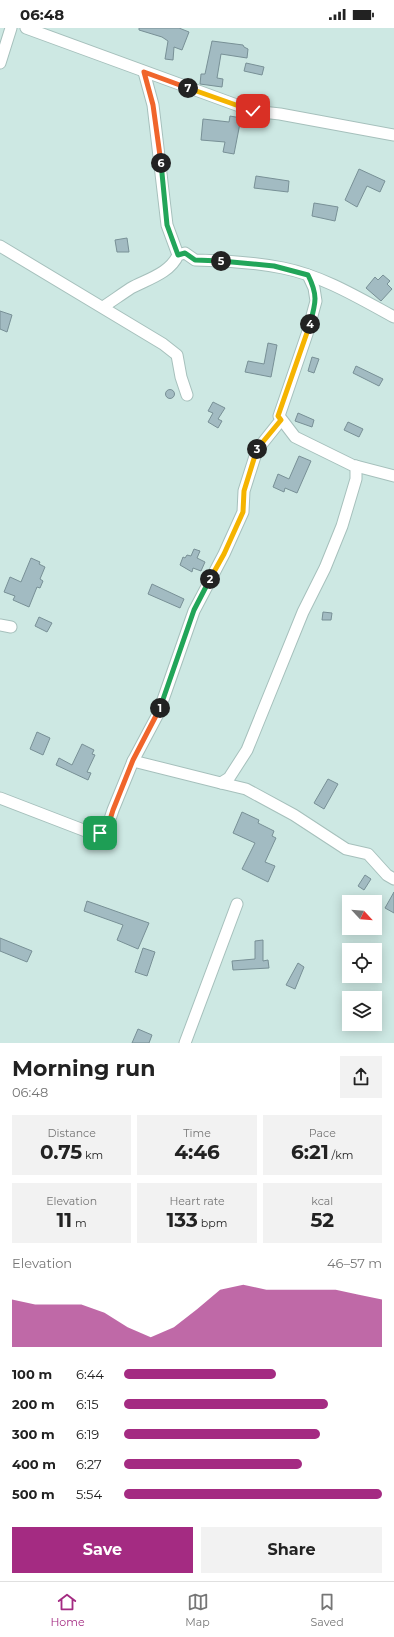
<!DOCTYPE html>
<meta charset="utf-8">
<style>
body{margin:0;font-family:Montserrat,sans-serif;background:#f2f2f2;color:#222;height:100vh;display:flex;flex-direction:column;font-size:15px;white-space:nowrap}
*{box-sizing:border-box;margin:0}
p{font-size:13px;color:#767676}
.icon{flex:none;width:22px;height:22px;fill:none;stroke:currentColor;stroke-width:2;stroke-linecap:round;stroke-linejoin:round}
.map{position:relative;height:1015px;overflow:hidden}
.details{display:flex;flex-direction:column;background:#fff;flex:1}
.details>*{flex:none}
.needle{width:26px;rotate:116deg}
.buttons{position:absolute;left:342px;top:867px;display:grid;gap:8px}
.buttons a{display:grid;place-items:center;width:40px;height:40px;border-radius:0px;background:#fff;box-shadow:0 2px 10px #0003;font-size:20px}
.pin{position:absolute;display:grid;place-items:center;width:34px;height:34px;color:#fff;margin:-17px;border-radius:8px;box-shadow:0 2px 6px #0006}
.km{position:absolute;width:20px;height:20px;margin:-10px;border-radius:50%;background:#222;color:#fff;font-size:11px;line-height:20px;text-align:center}
.round{display:grid;place-items:center;flex:none;width:42px;height:42px;border-radius:0px;background:#f2f2f2}
.head{display:flex;align-items:center;justify-content:space-between;height:68px;padding:0 12px}
h1{font-size:22px;font-weight:700;line-height:30px}
.figures{display:grid;grid-template-columns:repeat(3,1fr);gap:6px;height:68px;padding:4px 12px}
.figures div{display:grid;align-content:center;border-radius:0px;background:#f2f2f2;text-align:center}
.figures b{font-size:20px;font-weight:700}
.figures small{font-size:11px;font-weight:400}
.figures p{font-size:11px}
.chart{height:112px;padding:8px 12px}
.chart p{display:flex;justify-content:space-between}
.chart svg{width:100%;height:72px;margin-top:4px;fill:#a42b82;opacity:.7}
.action{display:flex;gap:8px;margin-top:auto;padding:8px 12px}
.action a{flex:1;height:46px;border-radius:0px;background:#a42b82;color:#fff;font-size:16px;font-weight:700;line-height:46px;text-align:center}
.action a+a{background:#f2f2f2;color:#222}
ul{padding:0 12px;list-style:none;font-size:13px}
li{display:grid;grid-template-columns:64px 48px 1fr;align-items:center;height:30px}
li i{height:10px;border-radius:5px;background:#a42b82}
.status{display:flex;justify-content:space-between;align-items:center;height:28px;padding:0 20px;background:#fff;direction:ltr}
.status svg{height:11px;fill:currentColor}
.dock{display:flex;justify-content:space-around;align-items:center;height:56px;border-top:1px solid #e0e0e0;background:#fff;font-size:11px;color:#767676}
.dock a{display:grid;justify-items:center;gap:2px}
.dock .selected{color:#a42b82}
.map>svg:first-child{display:block}
.building{fill:#a2bbc2;stroke:#789096}
.lines{fill:none;stroke-linecap:round;stroke-linejoin:round}
.minor-casing{stroke:#a6c0bc;stroke-width:13}
.minor{stroke:#fff;stroke-width:11}
.split-1-casing{stroke:#fff;stroke-width:8}
.split-2-casing{stroke:#fff;stroke-width:8}
.split-3-casing{stroke:#fff;stroke-width:8}
.split-4-casing{stroke:#fff;stroke-width:8}
.split-5-casing{stroke:#fff;stroke-width:8}
.split-6-casing{stroke:#fff;stroke-width:8}
.split-7-casing{stroke:#fff;stroke-width:8}
.split-8-casing{stroke:#fff;stroke-width:8}
.split-1{stroke:#f0652b;stroke-width:5}
.split-2{stroke:#22a559;stroke-width:5}
.split-3{stroke:#f5b400;stroke-width:5}
.split-4{stroke:#f5b400;stroke-width:5}
.split-5{stroke:#22a559;stroke-width:5}
.split-6{stroke:#22a559;stroke-width:5}
.split-7{stroke:#f0652b;stroke-width:5}
.split-8{stroke:#f5b400;stroke-width:5}
</style>
<div class="status"><b>06:48</b><svg viewBox="0 0 49 12"><path d="M0 12V9h3v3zM5 12V6h3v6zM10 12V3h3v9zM15 12V0h3v12zM26 1h20v11H26zM47 4h2v5h-2z"/></svg></div>
<div class="map">
<svg width="394" height="1015" viewBox="0 0 394 1015">
<rect width="100%" height="100%" fill="#cde8e3"/>
<g class="building">
<polygon points="139,0 179,0 189,4 182,22 174,19 173,32 165,31 168,13 162,9 139,2"/>
<polygon points="212,13 243,17 244,19 248,21 247,30 221,26 217,50 223,51 222,59 200,56 201,46 205,46"/>
<polygon points="246,35 264,39 262,47 244,43"/>
<polygon points="230,88 241,90 234,126 223,124 225,114 201,112 203,91 229,94"/>
<polygon points="359,141 385,153 380,164 367,158 357,179 345,172"/>
<polygon points="256,148 289,153 288,164 254,160"/>
<polygon points="314,175 338,179 335,193 312,188"/>
<polygon points="127,210 129,224 117,224 115,212"/>
<polygon points="383,247 390,253 387,256 392,261 381,273 366,260 375,249 378,252"/>
<polygon points="0,283 12,287 7,304 0,301"/>
<polygon points="268,315 277,317 271,349 245,344 248,333 264,336"/>
<polygon points="312,329 319,331 314,345 308,343"/>
<polygon points="356,338 383,351 379,358 353,345"/>
<circle cx="170" cy="366" r="4.5"/>
<polygon points="213,374 225,380 218,391 222,393 218,400 208,394 213,385 208,383"/>
<polygon points="298,385 314,392 312,399 295,393"/>
<polygon points="348,394 363,401 359,409 344,402"/>
<polygon points="299,428 311,433 297,465 285,460 284,464 273,459 278,446 289,451"/>
<polygon points="194,521 200,523 197,530 205,534 201,543 193,540 192,544 180,537 183,529 185,530 187,527 191,528"/>
<polygon points="31,530 40,534 39,536 45,539 40,551 43,553 40,560 37,559 29,579 13,572 15,568 4,564 10,549 21,554"/>
<polygon points="152,556 184,571 180,580 148,566"/>
<polygon points="323,584 332,585 331,592 322,592"/>
<polygon points="39,589 52,595 47,604 35,598"/>
<polygon points="37,704 50,710 43,727 30,721"/>
<polygon points="82,716 94,722 92,726 95,727 87,744 91,745 88,752 56,737 59,730 72,737"/>
<polygon points="328,751 338,756 324,781 314,775"/>
<polygon points="242,784 259,792 258,795 274,803 272,808 276,810 265,834 275,838 268,854 242,841 255,815 233,805"/>
<polygon points="365,847 371,851 364,862 358,858"/>
<polygon points="394,864 394,885 385,880"/>
<polygon points="87,873 149,895 138,921 117,912 123,897 84,883"/>
<polygon points="0,910 32,923 27,934 0,923"/>
<polygon points="263,912 263,933 268,932 269,940 233,942 232,933 255,931 255,913"/>
<polygon points="143,920 155,924 147,948 135,944"/>
<polygon points="298,935 304,939 295,961 286,957"/>
<polygon points="138,1001 152,1007 149,1015 132,1015"/>
</g>
<g class="lines">
<g class="minor-casing">
<g id="minor">
<polyline points="26,0 253,83 280,86 394,107"/>
<polyline points="0,35 11,0"/>
<polyline points="144,44 153,77 167,197 178,227"/>
<polyline points="0,218 163,316 177,327 181,349 187,367"/>
<polyline points="308,247 314,260 316,273 307,306 279,388 295,409 352,437 394,448"/>
<path d="M103 279C112 273 122 266 131 260 148 251 170 245 178 227L185 225 195 232C224 233 254 234 283 240 323 248 359 270 394 289"/>
<polyline points="0,597 11,599"/>
<polyline points="133,733 221,755 229,750 247,722 303,584 325,540 342,498 356,451 356,438"/>
<polyline points="221,755 246,761 294,787 346,821 368,826 387,847 394,851"/>
<polyline points="0,770 91,805 99,805 108,797 113,782 133,733 158,686 194,583 224,526 243,484 244,463 257,422 281,392"/>
<polyline points="185,1015 237,876"/>
</g>
</g>
<use href="#minor" class="minor"/>
</g>
<g class="lines">
<g class="split-1-casing">
<polyline id="split-1" points="100,805 108,798 113,782 133,732 160,680"/>
</g>
<g class="split-2-casing">
<polyline id="split-2" points="160,680 194,582 210,551"/>
</g>
<g class="split-3-casing">
<polyline id="split-3" points="210,551 224,526 243,484 244,463 257,421"/>
</g>
<g class="split-4-casing">
<polyline id="split-4" points="257,421 281,392 278,388 310,296"/>
</g>
<g class="split-5-casing">
<path id="split-5" d="M221 233 274 238 308 247C318 267 316 274 310 296"/>
</g>
<g class="split-6-casing">
<polyline id="split-6" points="161,135 167,197 178,227 185,225 195,232 221,233"/>
</g>
<g class="split-7-casing">
<polyline id="split-7" points="161,135 153,77 144,44 188,60"/>
</g>
<g class="split-8-casing">
<polyline id="split-8" points="188,60 253,83"/>
</g>
<use href="#split-1" class="split-1"/>
<use href="#split-2" class="split-2"/>
<use href="#split-3" class="split-3"/>
<use href="#split-4" class="split-4"/>
<use href="#split-5" class="split-5"/>
<use href="#split-6" class="split-6"/>
<use href="#split-7" class="split-7"/>
<use href="#split-8" class="split-8"/>
</g>
</svg>
<div class="buttons">
<a><svg class="needle" viewBox="-14 -14 28 28"><path d="M0-13l5 13h-10z" fill="#e53935"/><path d="M0 13l5-13h-10z" fill="#767676"/></svg></a>
<a><svg class="icon" aria-label="locate" viewBox="0 0 24 24"><circle cx="12" cy="12" r="6"/><path d="M12 2v4M12 18v4M2 12h4M18 12h4"/></svg></a>
<a><svg class="icon" aria-label="layers" viewBox="0 0 24 24"><path d="M12 4l9 5-9 5-9-5zM3 14l9 5 9-5"/></svg></a>
</div>
<div class="pin" style="left:100px;top:805px;background:#1e9e55"><svg class="icon" aria-label="arrive" viewBox="0 0 24 24"><path d="M6 21V4h12l-3 4 3 4H6"/></svg></div>
<div class="pin" style="left:253px;top:83px;background:#d93025"><svg class="icon" aria-label="check" viewBox="0 0 24 24"><path d="M5 12l5 5 9-10"/></svg></div>
<b class="km" style="left:160px;top:680px">1</b>
<b class="km" style="left:210px;top:551px">2</b>
<b class="km" style="left:257px;top:421px">3</b>
<b class="km" style="left:310px;top:296px">4</b>
<b class="km" style="left:221px;top:233px">5</b>
<b class="km" style="left:161px;top:135px">6</b>
<b class="km" style="left:188px;top:60px">7</b>
</div>
<section class="details">
<div class="head"><div><h1>Morning run</h1><p>06:48</p></div><a class="round"><svg class="icon" aria-label="share" viewBox="0 0 24 24"><path d="M12 15V3M7 8l5-5 5 5M5 13v7h14v-7"/></svg></a></div>
<div class="figures">
<div><p>Distance</p><b>0.75<small> km</small></b></div>
<div><p>Time</p><b>4:46</b></div>
<div><p>Pace</p><b>6:21<small> /km</small></b></div>
</div>
<div class="figures">
<div><p>Elevation</p><b>11<small> m</small></b></div>
<div><p>Heart rate</p><b>133<small> bpm</small></b></div>
<div><p>kcal</p><b>52</b></div>
</div>
<div class="chart"><p><span>Elevation</span>46–57 m</p>
<svg viewBox="0 0 160 44" preserveAspectRatio="none"><path d="M0 44V15L10 18L20 18L30 18L40 23L50 32L60 38L70 32L80 21L90 9L100 6L110 9L120 9L130 9L140 9L150 12L160 15V44z"/></svg>
</div>
<ul>
<li><b>100 m</b>6:44<i style="width:59%"></i></li>
<li><b>200 m</b>6:15<i style="width:79%"></i></li>
<li><b>300 m</b>6:19<i style="width:76%"></i></li>
<li><b>400 m</b>6:27<i style="width:69%"></i></li>
<li><b>500 m</b>5:54<i style="width:100%"></i></li>
</ul>
<div class="action"><a>Save</a><a>Share</a></div>
</section>
<nav class="dock">
<a class="selected"><svg class="icon" aria-label="home" viewBox="0 0 24 24"><path d="M3 11l9-7 9 7M6 9v11h12V9"/></svg>Home</a>
<a><svg class="icon" aria-label="map" viewBox="0 0 24 24"><path d="M3 6l6-2 6 2 6-2v14l-6 2-6-2-6 2zM9 4v14M15 6v14"/></svg>Map</a>
<a><svg class="icon" aria-label="saved" viewBox="0 0 24 24"><path d="M7 4h10v16l-5-4-5 4z"/></svg>Saved</a>
</nav>
